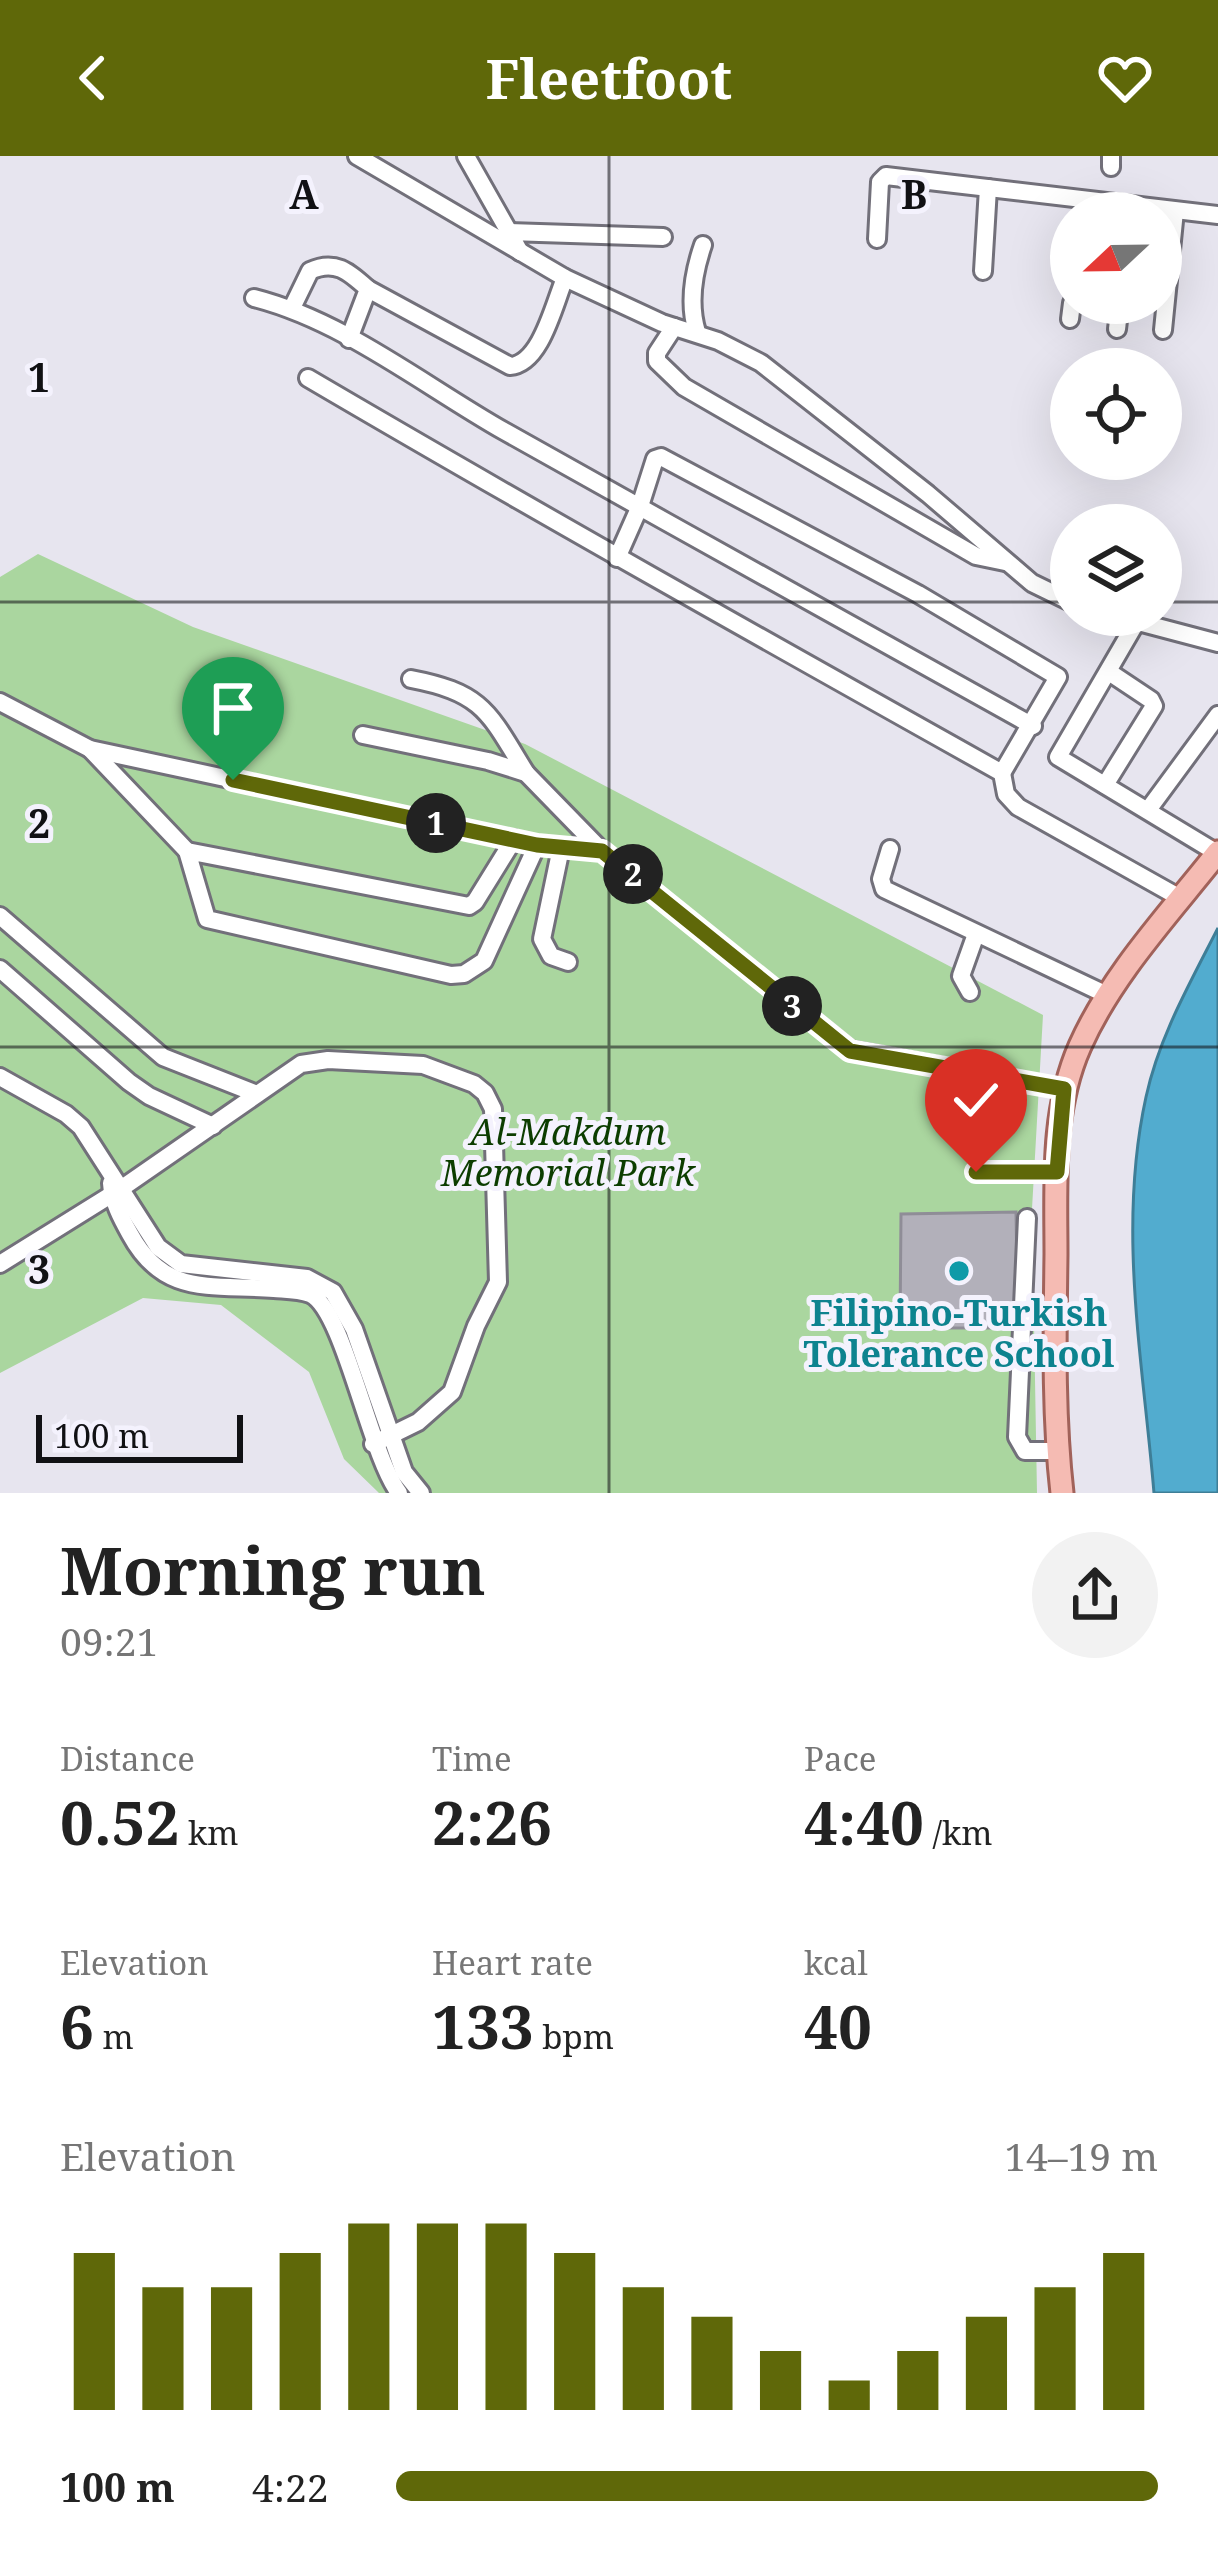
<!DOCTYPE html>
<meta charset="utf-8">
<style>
body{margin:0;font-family:"Noto Serif",serif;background:#f2f2f2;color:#222;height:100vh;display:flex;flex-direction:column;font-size:45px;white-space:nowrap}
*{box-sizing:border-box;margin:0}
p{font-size:39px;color:#767676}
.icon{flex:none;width:66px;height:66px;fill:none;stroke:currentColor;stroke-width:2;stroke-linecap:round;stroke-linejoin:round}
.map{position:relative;height:1337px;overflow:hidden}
.drawer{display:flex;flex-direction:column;background:#fff;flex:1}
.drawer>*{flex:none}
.needle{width:78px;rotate:248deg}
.buttons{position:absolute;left:1050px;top:36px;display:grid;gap:24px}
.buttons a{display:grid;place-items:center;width:132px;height:132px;border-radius:50%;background:#fff;box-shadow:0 12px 48px #0002;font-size:60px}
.scale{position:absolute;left:36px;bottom:30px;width:207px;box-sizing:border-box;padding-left:12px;border:6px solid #111114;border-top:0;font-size:33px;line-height:42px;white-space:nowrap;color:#111114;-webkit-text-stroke:9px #f4f2fd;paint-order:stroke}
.pin{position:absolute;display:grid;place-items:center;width:102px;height:102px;color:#fff;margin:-123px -51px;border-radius:50% 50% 50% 0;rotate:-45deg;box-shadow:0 0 12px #0007}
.pin .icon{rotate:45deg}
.km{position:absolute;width:60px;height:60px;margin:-30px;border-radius:50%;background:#222;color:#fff;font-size:33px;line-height:60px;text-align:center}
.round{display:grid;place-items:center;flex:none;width:126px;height:126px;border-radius:63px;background:#f2f2f2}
.headline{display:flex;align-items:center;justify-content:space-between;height:204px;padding:0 60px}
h1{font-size:66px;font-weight:700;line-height:90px}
.figures{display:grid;grid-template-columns:repeat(3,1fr);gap:18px;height:204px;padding:12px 60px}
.figures div{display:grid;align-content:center}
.figures b{font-size:60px;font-weight:700}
.figures small{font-size:33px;font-weight:400}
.figures p{font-size:33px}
.chart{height:336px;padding:24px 60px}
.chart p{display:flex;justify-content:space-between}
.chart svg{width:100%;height:216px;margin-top:12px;stroke:#5f6809;stroke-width:6}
ul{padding:0 60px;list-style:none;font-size:39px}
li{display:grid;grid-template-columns:192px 144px 1fr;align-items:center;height:90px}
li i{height:30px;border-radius:15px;background:#5f6809}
header{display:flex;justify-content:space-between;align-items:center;height:156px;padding:0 60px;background:#5f6809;color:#fff;font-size:54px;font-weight:700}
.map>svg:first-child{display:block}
.green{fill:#aad69f}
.water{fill:#52accf;stroke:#3e7e97;stroke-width:3}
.building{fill:#b2b0ba;stroke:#8f8d97;stroke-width:3}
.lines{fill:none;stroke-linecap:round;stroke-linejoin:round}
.minor-casing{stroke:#72707a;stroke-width:22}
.major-casing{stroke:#a1625a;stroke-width:27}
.minor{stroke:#fff;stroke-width:16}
.major{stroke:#f5bbb3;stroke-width:21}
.route-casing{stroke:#fff;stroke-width:24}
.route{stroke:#5f6809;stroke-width:15}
.grid{fill:none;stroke:#111114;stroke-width:3;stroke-opacity:0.55}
.culture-dot{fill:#0f9aa8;stroke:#f4f2fd;stroke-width:4.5}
.labels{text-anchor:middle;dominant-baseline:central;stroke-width:10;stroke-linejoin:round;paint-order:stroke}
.park-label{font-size:36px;font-style:italic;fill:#0c3d00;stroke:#f4f2fd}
.culture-label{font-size:36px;font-weight:bold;fill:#0d838f;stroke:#f4f2fd}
.grid-label{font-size:39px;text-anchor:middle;font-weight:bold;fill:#111114;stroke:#f4f2fd;stroke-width:10;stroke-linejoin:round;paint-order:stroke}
</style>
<header><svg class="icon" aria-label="back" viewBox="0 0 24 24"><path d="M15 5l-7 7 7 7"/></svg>Fleetfoot<svg class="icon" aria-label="heart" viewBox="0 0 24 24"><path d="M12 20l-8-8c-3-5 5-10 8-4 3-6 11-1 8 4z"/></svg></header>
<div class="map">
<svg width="1218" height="1337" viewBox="0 0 1218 1337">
<rect width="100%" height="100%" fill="#e7e5ef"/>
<polygon class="green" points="38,398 193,471 525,588 1043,859 1032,1053 1037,1337 379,1337 344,1303 309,1216 221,1149 143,1142 0,1217 0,421"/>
<path class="water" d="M1218 772V1337H1154C1143 1205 1117 1073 1146 941 1159 881 1190 827 1218 772Z"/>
<polygon class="building" points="1016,1056 1018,1172 900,1172 901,1058"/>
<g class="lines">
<g class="minor-casing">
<g id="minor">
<polyline points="357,0 565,122 662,167 718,185 761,207 928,338 1032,427 1071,446"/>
<polyline points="466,0 509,76"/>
<polyline points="1111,11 1111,0"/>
<polyline points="877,83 880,26 886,20 1218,59"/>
<polyline points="520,96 509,76 663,81"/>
<polyline points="983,115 988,32"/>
<path d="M368 133 510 210C541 208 554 148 565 122"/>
<path d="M254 142C344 165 423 229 504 275 680 374 857 472 1033 570"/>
<path d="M292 152 310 115C335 103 349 116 368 133L349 183"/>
<polyline points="1070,163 1072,147"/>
<polyline points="674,171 657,197 657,205 684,231 976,400 1005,406"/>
<polyline points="1117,173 1120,147"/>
<polyline points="1163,174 1175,55"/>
<path d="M697 176C688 147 693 118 703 89"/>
<path d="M308 222C538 357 770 487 1002 617L1006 638 1018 651 1182 743"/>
<polyline points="617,402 640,350 655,303 661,301 918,438 1058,521 1002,617"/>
<polyline points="1112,459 1218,487"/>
<polyline points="1137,465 1058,601 1217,697"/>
<path d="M411 523C484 537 489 557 526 617"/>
<polyline points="0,546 90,593 537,689 602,695 850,894 1064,933"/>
<polyline points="363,579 488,605 526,617 602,695"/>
<polyline points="90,593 187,695"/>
<polyline points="1105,629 1154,550 1151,544 1109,516"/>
<polyline points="1148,654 1218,559"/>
<polyline points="514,683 475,746 469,750 187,695 207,763 451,819 464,818 484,805 537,689"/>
<polyline points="561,692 542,783 551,800 568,806"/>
<polyline points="890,693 881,723 884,733 1107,839"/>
<polyline points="0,760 163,901 257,938"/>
<polyline points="0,813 129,926 149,940 213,970"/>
<polyline points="970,836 961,820 976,778"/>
<polyline points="0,921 66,958 81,971 158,1091 181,1108 307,1122 333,1136 354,1173 404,1316 421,1337"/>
<polyline points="976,1016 1057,1016"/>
<path d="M111 1027C112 1045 121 1062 130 1078 164 1141 210 1128 274 1133 285 1134 299 1134 310 1138 344 1153 369 1297 399 1337"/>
<polyline points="1027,1062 1017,1281 1025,1295 1058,1295"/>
<polyline points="0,1108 122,1032 301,908 328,904 423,909 474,928 485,937 493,953 498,1126 476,1170 452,1236 418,1266 373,1288"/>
</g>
</g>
<g class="major-casing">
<path id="major" d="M1062 1337C1053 1258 1055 1177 1056 1098 1056 1028 1051 955 1080 890 1112 818 1170 757 1218 696"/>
</g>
<use href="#minor" class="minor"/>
<use href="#major" class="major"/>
</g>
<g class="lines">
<g class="route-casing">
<polyline id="route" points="233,624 537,689 602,695 850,895 1064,933 1057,1016 976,1016"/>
</g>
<use href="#route" class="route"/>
</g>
<path class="grid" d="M609 0V1337M0 446H1071M1161 446H1218M0 891H1218"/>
<circle class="culture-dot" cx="959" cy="1115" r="12"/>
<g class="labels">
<g class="park-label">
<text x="568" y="975">Al-Makdum<tspan x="568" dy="41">Memorial Park</tspan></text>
</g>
<g class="culture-label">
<text x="959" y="1156">Filipino-Turkish<tspan x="959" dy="41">Tolerance School</tspan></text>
</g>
</g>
<g class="grid-label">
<text x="304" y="53">A</text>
<text x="914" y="53">B</text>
<text x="39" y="236">1</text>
<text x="39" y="682">2</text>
<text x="39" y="1128">3</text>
</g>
</svg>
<div class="buttons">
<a><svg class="needle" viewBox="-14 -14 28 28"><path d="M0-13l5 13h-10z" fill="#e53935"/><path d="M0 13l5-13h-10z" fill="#767676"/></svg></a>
<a><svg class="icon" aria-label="locate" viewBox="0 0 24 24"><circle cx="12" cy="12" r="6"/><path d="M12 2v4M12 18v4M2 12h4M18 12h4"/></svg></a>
<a><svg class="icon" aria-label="layers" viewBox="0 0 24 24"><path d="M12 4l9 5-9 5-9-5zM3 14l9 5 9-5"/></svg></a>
</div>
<div class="scale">100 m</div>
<div class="pin" style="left:233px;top:624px;background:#1e9e55"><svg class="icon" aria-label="arrive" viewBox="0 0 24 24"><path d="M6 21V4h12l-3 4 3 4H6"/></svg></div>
<div class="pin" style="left:976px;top:1016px;background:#d93025"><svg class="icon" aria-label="check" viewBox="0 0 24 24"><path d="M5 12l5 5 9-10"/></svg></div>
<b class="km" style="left:436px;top:667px">1</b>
<b class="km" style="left:633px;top:718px">2</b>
<b class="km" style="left:792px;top:850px">3</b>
</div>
<section class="drawer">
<div class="headline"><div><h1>Morning run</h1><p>09:21</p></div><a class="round"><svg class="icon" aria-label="share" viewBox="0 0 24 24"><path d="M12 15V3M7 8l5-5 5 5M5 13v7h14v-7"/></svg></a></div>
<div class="figures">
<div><p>Distance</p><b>0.52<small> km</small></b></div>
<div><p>Time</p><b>2:26</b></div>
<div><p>Pace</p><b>4:40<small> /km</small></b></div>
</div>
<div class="figures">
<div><p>Elevation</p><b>6<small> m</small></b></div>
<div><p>Heart rate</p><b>133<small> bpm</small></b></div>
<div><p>kcal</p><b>40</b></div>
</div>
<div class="chart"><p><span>Elevation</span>14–19 m</p>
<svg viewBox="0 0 160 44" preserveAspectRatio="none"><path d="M5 44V12M15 44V19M25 44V19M35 44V12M45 44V6M55 44V6M65 44V6M75 44V12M85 44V19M95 44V25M105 44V32M115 44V38M125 44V32M135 44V25M145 44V19M155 44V12"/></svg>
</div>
<ul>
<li><b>100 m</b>4:22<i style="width:100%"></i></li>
</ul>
</section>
